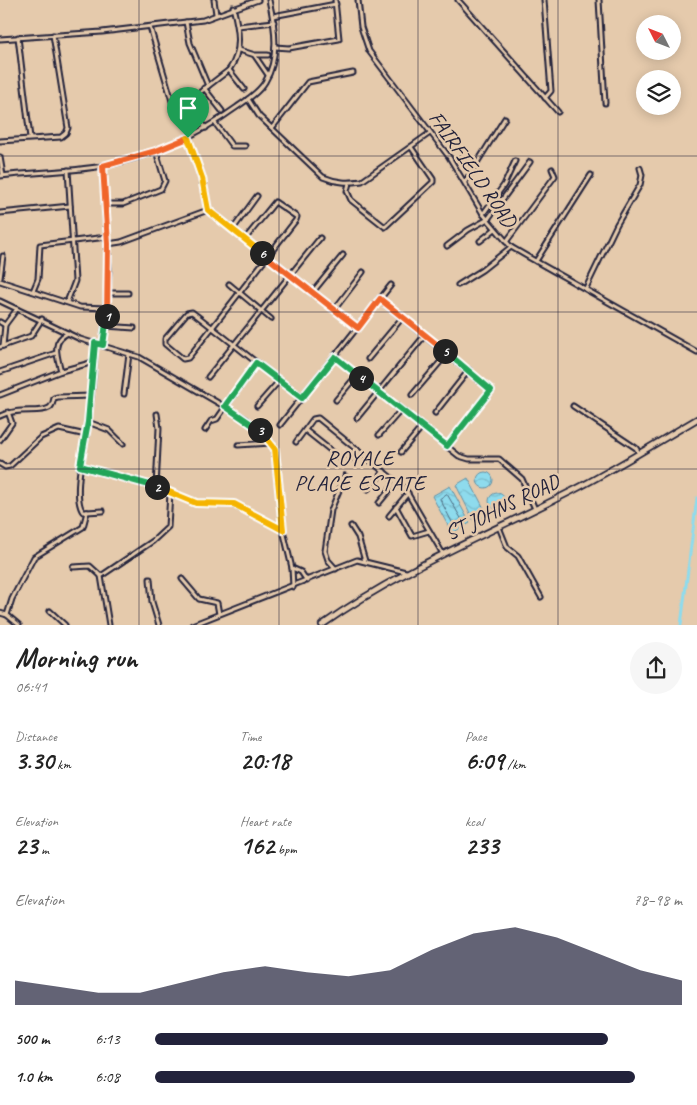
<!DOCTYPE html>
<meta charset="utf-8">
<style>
body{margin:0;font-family:Caveat,sans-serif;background:#f6f6f6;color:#222;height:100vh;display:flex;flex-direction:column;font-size:19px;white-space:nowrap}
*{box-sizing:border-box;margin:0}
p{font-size:16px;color:#767676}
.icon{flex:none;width:28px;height:28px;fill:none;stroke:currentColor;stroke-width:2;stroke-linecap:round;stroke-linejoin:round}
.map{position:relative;height:625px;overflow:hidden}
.sheet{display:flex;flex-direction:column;background:#fff;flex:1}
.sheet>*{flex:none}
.needle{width:32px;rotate:312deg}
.buttons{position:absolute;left:636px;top:15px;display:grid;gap:10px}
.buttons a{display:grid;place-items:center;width:45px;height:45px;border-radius:50%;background:#fff;box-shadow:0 2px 12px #0003;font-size:25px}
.pin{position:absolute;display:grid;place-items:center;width:42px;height:42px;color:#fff;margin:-51px -21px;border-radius:50% 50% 50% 0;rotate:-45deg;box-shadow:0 0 5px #0007}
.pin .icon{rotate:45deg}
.km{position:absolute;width:25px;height:25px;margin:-12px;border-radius:50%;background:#222;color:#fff;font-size:14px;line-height:25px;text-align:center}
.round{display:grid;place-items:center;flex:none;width:52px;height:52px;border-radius:26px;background:#f6f6f6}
.head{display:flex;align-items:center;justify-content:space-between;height:85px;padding:0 15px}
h1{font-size:28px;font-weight:700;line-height:38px}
.metrics{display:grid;grid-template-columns:repeat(3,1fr);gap:8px;height:85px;padding:5px 15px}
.metrics div{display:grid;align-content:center}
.metrics b{font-size:25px;font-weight:700}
.metrics small{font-size:14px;font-weight:400}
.metrics p{font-size:14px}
.chart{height:140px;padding:10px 15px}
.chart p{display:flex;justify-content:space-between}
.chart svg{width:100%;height:90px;margin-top:5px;fill:#22223b;opacity:.7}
ul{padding:0 15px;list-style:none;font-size:16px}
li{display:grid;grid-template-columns:80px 60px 1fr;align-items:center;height:38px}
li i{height:12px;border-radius:6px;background:#22223b}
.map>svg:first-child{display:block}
.water{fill:url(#water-waves);stroke:#6391a6}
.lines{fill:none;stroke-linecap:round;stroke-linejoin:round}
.shore{stroke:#4d6c82;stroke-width:1}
.canal{stroke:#8edbed;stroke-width:3}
.street-casing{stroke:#22223b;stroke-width:7}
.secondary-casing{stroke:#22223b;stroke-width:8}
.street{stroke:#e5caac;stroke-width:3}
.secondary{stroke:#e5caac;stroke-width:4.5}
.split-1-casing{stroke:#fff;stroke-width:10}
.split-2-casing{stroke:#fff;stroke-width:10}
.split-3-casing{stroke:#fff;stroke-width:10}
.split-4-casing{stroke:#fff;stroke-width:10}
.split-5-casing{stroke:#fff;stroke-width:10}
.split-6-casing{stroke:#fff;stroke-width:10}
.split-7-casing{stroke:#fff;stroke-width:10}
.split-1{stroke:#f0652b;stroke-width:6}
.split-2{stroke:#22a559;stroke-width:6}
.split-3{stroke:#f5b400;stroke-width:6}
.split-4{stroke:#22a559;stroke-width:6}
.split-5{stroke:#22a559;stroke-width:6}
.split-6{stroke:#f0652b;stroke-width:6}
.split-7{stroke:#f5b400;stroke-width:6}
.grid{fill:none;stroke:#22223b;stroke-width:1;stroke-opacity:0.55}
.labels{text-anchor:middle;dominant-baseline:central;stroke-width:5;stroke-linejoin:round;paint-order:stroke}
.street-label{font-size:21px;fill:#22223b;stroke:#e5caac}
.neighbourhood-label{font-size:22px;letter-spacing:1px;fill:#22223b;stroke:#e5caac}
</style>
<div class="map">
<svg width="697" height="625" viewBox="0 0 697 625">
<defs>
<pattern id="water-waves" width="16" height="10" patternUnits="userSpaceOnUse" patternTransform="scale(1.25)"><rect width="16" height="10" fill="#8edbed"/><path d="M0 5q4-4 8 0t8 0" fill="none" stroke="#7abccc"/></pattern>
</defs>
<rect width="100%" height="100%" fill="#e5caac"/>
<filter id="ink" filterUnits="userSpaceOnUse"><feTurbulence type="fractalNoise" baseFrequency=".02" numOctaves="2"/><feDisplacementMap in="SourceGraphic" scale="10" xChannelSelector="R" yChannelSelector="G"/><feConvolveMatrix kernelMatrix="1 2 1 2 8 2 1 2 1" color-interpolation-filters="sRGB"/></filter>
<g filter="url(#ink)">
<g class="water">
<circle cx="485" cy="480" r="8"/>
<polygon points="468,478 488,516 475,523 456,485"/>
<polygon points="450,486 470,523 452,533 432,496"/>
<circle cx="497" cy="501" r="8"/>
</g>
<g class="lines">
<polygon class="shore" points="447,494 462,520 456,525 453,524 440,499"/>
<polyline class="canal" points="681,625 697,498"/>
<g class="street-casing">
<g id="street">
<polyline points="214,0 216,14"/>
<polyline points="358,0 361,27 369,51 449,157 483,214 511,247 530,258 697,352"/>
<polyline points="458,0 558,112"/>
<polyline points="544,0 551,91 545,98"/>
<polyline points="599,0 605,103"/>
<polyline points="273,16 336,4"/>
<polyline points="186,22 190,43 208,86"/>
<polyline points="238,26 274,22"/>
<polyline points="150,27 172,101 177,104 186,103"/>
<polyline points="18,37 30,138"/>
<polyline points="0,39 102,32 203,20 258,0"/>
<polyline points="275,47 289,48 339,39 335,0"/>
<polyline points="239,50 255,55 268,55"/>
<polyline points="255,56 268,75"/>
<polyline points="229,70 244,89"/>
<polyline points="204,88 222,111"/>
<path d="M248 99 259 116 323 177C337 183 348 183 362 181L430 133"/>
<path d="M186 103 229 70C243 50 239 30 233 7"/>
<polyline points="186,103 206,128"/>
<polyline points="215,123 232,146 245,146"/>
<polyline points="272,128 308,82 353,73"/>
<polyline points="188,138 202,178 208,210"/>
<polyline points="0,141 61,137 66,133 68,128 53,35"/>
<polyline points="0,157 3,175"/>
<polyline points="103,166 109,270 103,345"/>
<path d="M0 176C34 172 69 172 102 166 152 157 197 136 237 107 247 100 259 92 265 82 280 58 275 26 269 0"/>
<polyline points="465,182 505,118"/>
<polyline points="349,183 347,191 351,200 385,227 433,182 433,179 411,147"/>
<polyline points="105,204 123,204 161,189 165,181 156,151"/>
<polyline points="208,210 358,328"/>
<polyline points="0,213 70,206"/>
<polyline points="483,214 504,185 515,161"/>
<polyline points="233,229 257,196"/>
<path d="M245 239 275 202 297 217 296 220C260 266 225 312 188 358L183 359 165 344V339L187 313 192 312C229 340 265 370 302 398"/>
<polyline points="480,241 495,229"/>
<polyline points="506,242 555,176 552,169"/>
<polyline points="108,244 121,242 208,210"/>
<polyline points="447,246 468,230 488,219 530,162"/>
<polyline points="536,261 591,175"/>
<polyline points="0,278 3,256"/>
<polyline points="0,281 80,307 107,308"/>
<polyline points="229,284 271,319"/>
<polyline points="458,285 482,270 511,247"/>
<polyline points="586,288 617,224 640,185 642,175 640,168"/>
<polyline points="33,291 38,279 40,245 107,237"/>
<polyline points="109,293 128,293"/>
<polyline points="312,293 343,255"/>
<polyline points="379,299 491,390 447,446"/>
<polyline points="0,301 80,339 139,357 246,419 263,433 275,449 283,530 292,568 293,587"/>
<polyline points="67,302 75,281 68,170"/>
<polyline points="334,310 363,272"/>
<polyline points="0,322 5,325"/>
<polyline points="106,326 134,328"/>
<polyline points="3,346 5,325 17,309"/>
<polyline points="0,347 31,336 42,319"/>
<polyline points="335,357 459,456 469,459 499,459 522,479 535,509"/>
<polyline points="368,359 402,318"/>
<path d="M61 371C57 356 51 341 68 333"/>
<polyline points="0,372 56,353"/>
<polyline points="208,377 320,238"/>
<polyline points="124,394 129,354"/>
<polyline points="0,395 61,371 94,362"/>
<polyline points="412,395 448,353"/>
<polyline points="336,400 357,375"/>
<polyline points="257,406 279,381"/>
<polyline points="573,406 636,448 639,453"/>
<polyline points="435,413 469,370"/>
<path d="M0 416C18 407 39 414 49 408 53 406 53 401 54 398L58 397 91 396"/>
<polyline points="357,418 425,335"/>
<polyline points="88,422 109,430 123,444"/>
<polyline points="280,425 391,285"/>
<polyline points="205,430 211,421 217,419 256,363"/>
<polyline points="305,430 344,461 350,459 357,449"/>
<polyline points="379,435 401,410"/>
<polyline points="0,440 12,423 8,412"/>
<polyline points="296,442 313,419 318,418 405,489 443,554"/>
<polyline points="238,445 271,443"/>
<polyline points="401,452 422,427"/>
<polyline points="0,464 5,467 10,466 41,437 59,429 86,435"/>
<polyline points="80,466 156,487 196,503 234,504 283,530"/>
<polyline points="156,487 159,428 157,414"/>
<polyline points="368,489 384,471"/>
<polyline points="379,503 397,481"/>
<polyline points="396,507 412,536 429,531"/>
<path d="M87 512H83C71 496 86 441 88 421 92 395 94 369 95 343"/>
<polyline points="87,512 103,511"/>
<polyline points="389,516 408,493"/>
<polyline points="351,526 358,537 365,561"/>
<polyline points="499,527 507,547 518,556 541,597"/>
<polyline points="73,567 90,566 101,576 109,625"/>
<polyline points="292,568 301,572 307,581"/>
<polyline points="336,569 328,560 325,551 331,510 345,476"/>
<polyline points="101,576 153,541 168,527 170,493"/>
<polyline points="150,579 152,602 159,625"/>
<polyline points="182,579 199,599 217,603 219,614"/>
<polyline points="50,611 65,625"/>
<polyline points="0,613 7,615 19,625"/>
<polyline points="7,615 12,599 34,557 83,527 87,512"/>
<polyline points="192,625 357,560 406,572"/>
</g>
</g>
<g class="secondary-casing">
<path id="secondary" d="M322 625C399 570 488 534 572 491 615 469 656 443 697 419"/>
</g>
<use href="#street" class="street"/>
<use href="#secondary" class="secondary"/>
</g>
</g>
<g class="lines" filter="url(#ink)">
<g class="split-1-casing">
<polyline id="split-1" points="107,316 108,244 103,166 156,151 188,138"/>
</g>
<g class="split-2-casing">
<polyline id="split-2" points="107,316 103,345 95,343 88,422 80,466 157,487"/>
</g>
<g class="split-3-casing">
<polyline id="split-3" points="157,487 196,503 234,504 283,530 275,449 260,430"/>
</g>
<g class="split-4-casing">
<polyline id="split-4" points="260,430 225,406 256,363 302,398 335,357 361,378"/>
</g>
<g class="split-5-casing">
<polyline id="split-5" points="361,378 447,446 491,390 445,351"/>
</g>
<g class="split-6-casing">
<polyline id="split-6" points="262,253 358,328 380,299 445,351"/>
</g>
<g class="split-7-casing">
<polyline id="split-7" points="188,138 202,178 208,210 262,253"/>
</g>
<use href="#split-1" class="split-1"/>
<use href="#split-2" class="split-2"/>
<use href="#split-3" class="split-3"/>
<use href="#split-4" class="split-4"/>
<use href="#split-5" class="split-5"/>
<use href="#split-6" class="split-6"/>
<use href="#split-7" class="split-7"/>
</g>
<path class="grid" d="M139 0V625M279 0V625M418 0V625M558 0V625M0 156H697M0 312H697M0 469H697"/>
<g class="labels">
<g class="street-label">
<text transform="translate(473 169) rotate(55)">FAIRFIELD ROAD</text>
<text transform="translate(502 507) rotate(-26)">ST JOHNS ROAD</text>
</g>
<g class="neighbourhood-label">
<text x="360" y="458">ROYALE<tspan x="360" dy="25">PLACE ESTATE</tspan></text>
</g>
</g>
</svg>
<div class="buttons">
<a><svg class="needle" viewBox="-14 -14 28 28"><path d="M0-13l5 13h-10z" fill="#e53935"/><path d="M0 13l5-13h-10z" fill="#767676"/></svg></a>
<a><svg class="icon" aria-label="layers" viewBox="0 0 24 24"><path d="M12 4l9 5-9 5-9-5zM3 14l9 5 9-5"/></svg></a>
</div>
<div class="pin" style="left:188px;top:138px;background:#1e9e55"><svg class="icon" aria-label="arrive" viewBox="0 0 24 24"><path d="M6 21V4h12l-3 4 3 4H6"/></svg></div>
<b class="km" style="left:107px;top:316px">1</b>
<b class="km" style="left:157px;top:487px">2</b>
<b class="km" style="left:260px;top:430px">3</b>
<b class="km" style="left:361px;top:378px">4</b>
<b class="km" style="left:445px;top:351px">5</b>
<b class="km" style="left:262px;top:253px">6</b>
</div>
<section class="sheet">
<div class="head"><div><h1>Morning run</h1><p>06:41</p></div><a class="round"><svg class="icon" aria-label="share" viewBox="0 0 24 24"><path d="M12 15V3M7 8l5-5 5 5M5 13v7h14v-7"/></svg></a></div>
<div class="metrics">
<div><p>Distance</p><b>3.30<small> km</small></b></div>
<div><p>Time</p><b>20:18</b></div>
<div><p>Pace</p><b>6:09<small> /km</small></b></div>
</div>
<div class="metrics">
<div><p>Elevation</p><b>23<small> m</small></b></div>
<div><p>Heart rate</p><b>162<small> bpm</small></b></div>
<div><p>kcal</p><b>233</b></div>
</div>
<div class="chart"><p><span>Elevation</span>78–98 m</p>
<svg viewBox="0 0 160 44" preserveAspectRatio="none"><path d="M0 44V32L10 35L20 38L30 38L40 33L50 28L60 25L70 28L80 30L90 27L100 17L110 9L120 6L130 11L140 19L150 27L160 32V44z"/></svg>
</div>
<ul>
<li><b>500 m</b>6:13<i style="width:86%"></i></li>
<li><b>1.0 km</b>6:08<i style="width:91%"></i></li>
</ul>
</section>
